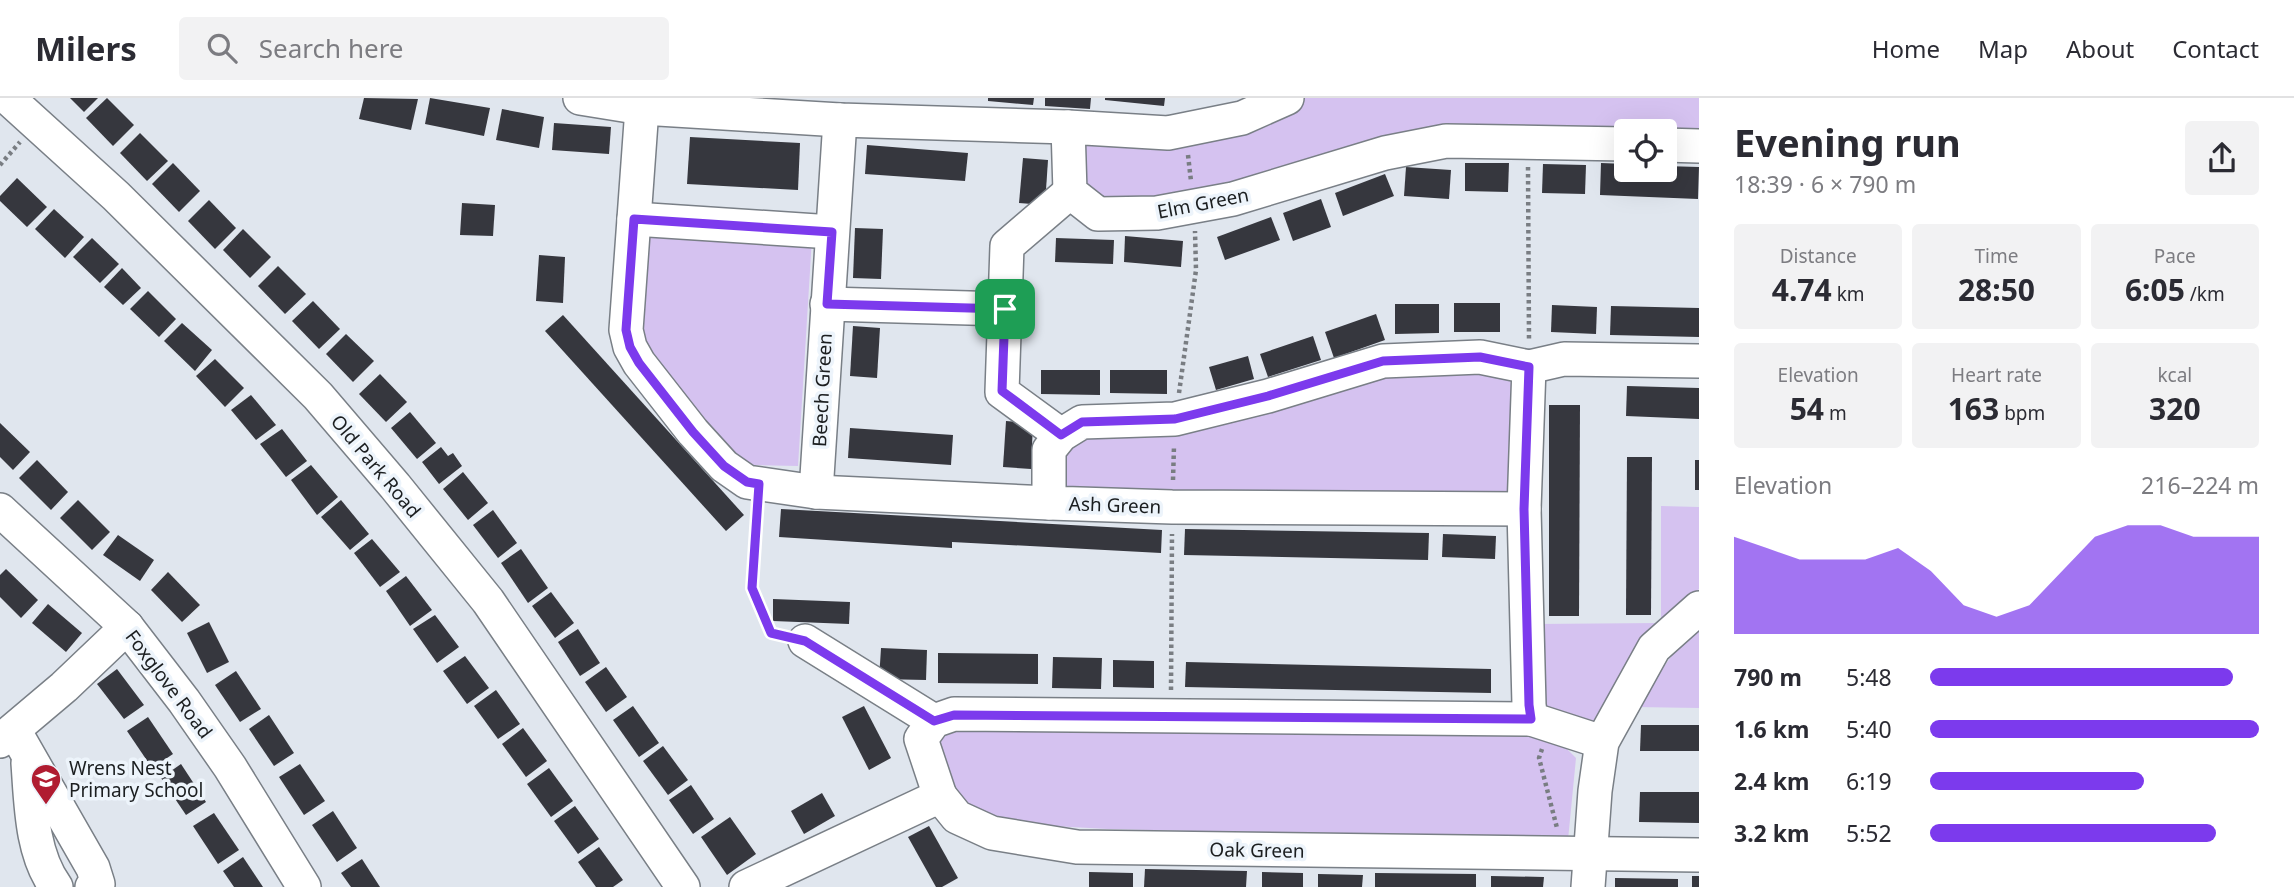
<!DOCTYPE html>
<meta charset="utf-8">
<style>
body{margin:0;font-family:"Noto Sans",sans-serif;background:#f2f2f3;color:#2b2b33;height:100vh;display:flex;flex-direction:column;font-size:26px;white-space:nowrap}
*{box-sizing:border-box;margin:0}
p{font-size:23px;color:#7c7c81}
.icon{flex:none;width:38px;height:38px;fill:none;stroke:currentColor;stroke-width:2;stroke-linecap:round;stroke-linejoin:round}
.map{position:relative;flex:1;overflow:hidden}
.sheet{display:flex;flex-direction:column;background:#fff;width:595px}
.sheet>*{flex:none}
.buttons{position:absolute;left:1614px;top:21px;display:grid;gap:14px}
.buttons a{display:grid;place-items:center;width:63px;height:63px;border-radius:7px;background:#fff;box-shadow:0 7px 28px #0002;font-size:35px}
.pin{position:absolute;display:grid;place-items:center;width:60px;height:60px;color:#fff;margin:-30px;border-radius:14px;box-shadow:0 4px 10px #0006}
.round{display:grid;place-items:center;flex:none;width:74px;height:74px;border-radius:7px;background:#f2f2f3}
.head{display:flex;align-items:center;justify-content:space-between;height:119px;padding:0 35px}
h1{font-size:38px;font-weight:700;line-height:52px}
.metrics{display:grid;grid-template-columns:repeat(3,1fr);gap:10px;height:119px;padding:7px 35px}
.metrics div{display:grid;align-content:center;border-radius:7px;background:#f2f2f3;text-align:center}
.metrics b{font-size:30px;font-weight:700}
.metrics small{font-size:19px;font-weight:400}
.metrics p{font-size:19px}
.chart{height:196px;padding:14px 35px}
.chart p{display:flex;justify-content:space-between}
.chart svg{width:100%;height:126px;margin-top:7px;fill:#7c3aed;opacity:.7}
ul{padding:0 35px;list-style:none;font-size:23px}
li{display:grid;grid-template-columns:112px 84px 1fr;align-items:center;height:52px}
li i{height:18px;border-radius:9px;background:#7c3aed}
header{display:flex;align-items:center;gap:42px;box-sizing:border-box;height:98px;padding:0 35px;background:#fff;border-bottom:2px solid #e1e1e2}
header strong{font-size:33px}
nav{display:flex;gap:38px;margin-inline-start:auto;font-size:24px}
.search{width:490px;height:63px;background:#f2f2f3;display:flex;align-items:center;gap:18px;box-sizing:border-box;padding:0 24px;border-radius:7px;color:#7c7c81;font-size:26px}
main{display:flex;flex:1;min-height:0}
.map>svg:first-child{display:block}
.green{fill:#d5c2f0}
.building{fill:#36373e}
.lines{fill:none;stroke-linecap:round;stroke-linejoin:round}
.minor-casing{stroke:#797f86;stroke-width:36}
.path{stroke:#797d82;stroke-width:4.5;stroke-dasharray:3.5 3.5;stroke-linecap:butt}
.minor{stroke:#fff;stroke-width:33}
.route-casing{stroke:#fff;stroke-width:14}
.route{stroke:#7c3aed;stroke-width:9}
.labels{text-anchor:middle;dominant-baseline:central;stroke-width:7;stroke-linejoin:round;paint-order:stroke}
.street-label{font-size:19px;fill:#1b1e20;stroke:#edf4fb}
.poi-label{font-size:19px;fill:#1b1e20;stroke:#edf4fb;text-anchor:start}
</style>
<header>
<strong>Milers</strong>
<div class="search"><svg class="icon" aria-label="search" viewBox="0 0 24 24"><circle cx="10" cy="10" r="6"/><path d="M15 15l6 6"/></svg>Search here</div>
<nav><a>Home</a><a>Map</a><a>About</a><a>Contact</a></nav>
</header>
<main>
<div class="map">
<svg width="1699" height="789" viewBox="0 0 1699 789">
<rect width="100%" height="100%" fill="#e0e6ee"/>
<g class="green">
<polygon points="1302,0 1699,0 1699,36 1626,33 1280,78 1134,109 1086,95 1084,49 1096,41"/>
<polygon points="644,127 812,140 798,368 754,367 735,357 701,328 636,231"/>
<polygon points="1384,274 1508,276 1514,297 1512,388 1503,396 1056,393 1056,358 1081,335"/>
<polygon points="1661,408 1699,409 1699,491 1661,523"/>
<polygon points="1699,524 1699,610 1635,609 1691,531"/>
<polygon points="1659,525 1592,626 1534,611 1535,526"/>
<polygon points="950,625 1515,628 1558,642 1576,660 1568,742 1108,731 995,725 950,701 936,636"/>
</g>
<g class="building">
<polygon points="70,0 98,0 84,14"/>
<polygon points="107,0 134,27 113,48 86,20"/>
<polygon points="364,0 418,1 411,32 359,21"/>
<polygon points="430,0 490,10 484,38 425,26"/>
<polygon points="988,0 1034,0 1033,7 988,3"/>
<polygon points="1045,0 1091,0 1090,11 1045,8"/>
<polygon points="1105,0 1165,0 1164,8 1105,2"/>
<polygon points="502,11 544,19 539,50 496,42"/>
<polygon points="554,25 611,29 609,56 552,52"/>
<polygon points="140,35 168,63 147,83 120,55"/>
<polygon points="690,39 800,45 798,92 687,86"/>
<polygon points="867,47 968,55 965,83 865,76"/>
<polygon points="1023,60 1048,62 1045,107 1019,105"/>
<polygon points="173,65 200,93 179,114 152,86"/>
<polygon points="1465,65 1509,65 1508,94 1465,93"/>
<polygon points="1601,65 1626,66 1626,72 1664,72 1664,68 1699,69 1698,101 1600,97"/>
<polygon points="1543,66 1586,67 1585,96 1542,95"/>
<polygon points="1406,69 1451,72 1449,101 1404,98"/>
<polygon points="1385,76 1394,98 1343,118 1335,95"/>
<polygon points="17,80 47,109 27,129 0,103 0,98"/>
<polygon points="1321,101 1331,129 1293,143 1283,115"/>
<polygon points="209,102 236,130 215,151 188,123"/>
<polygon points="462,105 495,107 493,138 460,137"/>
<polygon points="54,111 84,139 65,160 35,131"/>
<polygon points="1271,119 1280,142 1225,162 1217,139"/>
<polygon points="855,130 883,131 881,181 853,180"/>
<polygon points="243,131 271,159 250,180 223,152"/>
<polygon points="1125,138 1183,143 1181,169 1124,164"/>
<polygon points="92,140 119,166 100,185 73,159"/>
<polygon points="1056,140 1114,142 1113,166 1055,164"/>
<polygon points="539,157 565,159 563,205 536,203"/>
<polygon points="278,168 306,196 285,216 258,188"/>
<polygon points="122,170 141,190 123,207 104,189"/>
<polygon points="148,193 176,221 159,239 130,211"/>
<polygon points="313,203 340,231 319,251 292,223"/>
<rect x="1454" y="205" width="46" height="29"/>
<polygon points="1395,206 1439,206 1439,235 1395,236"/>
<polygon points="1552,207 1597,209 1596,236 1551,234"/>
<polygon points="1611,208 1699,210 1699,239 1610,237"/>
<polygon points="1376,216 1385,242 1334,260 1325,234"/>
<polygon points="563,217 744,417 726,433 545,233"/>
<polygon points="182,225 212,252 195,273 164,243"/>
<polygon points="853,228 880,230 877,280 850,278"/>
<polygon points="346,236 374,263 353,284 326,256"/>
<polygon points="1313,238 1321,262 1268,279 1260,256"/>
<polygon points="1248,258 1254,281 1216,292 1209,269"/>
<polygon points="215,261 244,290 225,309 196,278"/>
<polygon points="1041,272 1100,272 1100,297 1041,296"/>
<polygon points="1110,272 1167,272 1167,296 1110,295"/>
<polygon points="380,276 407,304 386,324 359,296"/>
<polygon points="1627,288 1699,290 1699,321 1626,318"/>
<polygon points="251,297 276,327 256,342 231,312"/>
<polygon points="1549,307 1580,307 1579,518 1549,518"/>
<polygon points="410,314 436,345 417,361 391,330"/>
<polygon points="1006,323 1033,325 1031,371 1003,369"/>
<polygon points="0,325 30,354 13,372 0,359"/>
<polygon points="850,330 953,337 951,367 848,360"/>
<polygon points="282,331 307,363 286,379 260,346"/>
<polygon points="441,349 448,358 453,355 462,368 439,386 422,364"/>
<polygon points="1627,359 1652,359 1651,517 1626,517"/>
<polygon points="37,362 68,394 51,412 19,380"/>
<rect x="1695" y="362" width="4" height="30"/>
<polygon points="311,367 338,399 317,417 291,382"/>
<polygon points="463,374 488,405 468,422 443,391"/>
<polygon points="78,402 110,434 92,452 60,420"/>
<polygon points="341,402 369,436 350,452 321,419"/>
<polygon points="781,411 1162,432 1161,455 952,444 952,450 779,439"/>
<polygon points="493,412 517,445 498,460 473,427"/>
<polygon points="1185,431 1429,435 1428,462 1184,457"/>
<polygon points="1443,436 1496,438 1495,461 1442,459"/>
<polygon points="118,437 154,462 140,483 103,457"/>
<polygon points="372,441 400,474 380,489 354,455"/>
<polygon points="521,451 548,490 528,505 501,465"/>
<polygon points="6,471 38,502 21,520 0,499 0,477"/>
<polygon points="168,474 200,507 182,524 151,492"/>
<polygon points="406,478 432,512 410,528 386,493"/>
<polygon points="551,494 574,525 555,540 532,508"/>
<polygon points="773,501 850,504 849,526 773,523"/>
<polygon points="48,506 82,535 66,554 32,525"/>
<polygon points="435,517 459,549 437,565 413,531"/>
<polygon points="209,524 229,564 207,575 187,535"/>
<polygon points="578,531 600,565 580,578 558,544"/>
<polygon points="881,550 927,552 926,582 879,581"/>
<polygon points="938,555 1038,556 1038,586 938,585"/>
<polygon points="465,558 489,590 467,606 443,573"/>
<polygon points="1053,559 1102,560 1101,591 1052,590"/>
<polygon points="1113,562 1154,563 1154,590 1113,589"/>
<polygon points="1186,564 1491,571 1491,595 1185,589"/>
<polygon points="606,569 627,599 606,614 585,584"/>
<polygon points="117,571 144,607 124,621 97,586"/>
<polygon points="236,573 261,611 240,624 215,587"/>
<polygon points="496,592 520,626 498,641 474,608"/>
<polygon points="633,608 659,645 639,659 613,622"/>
<polygon points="864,608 891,660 869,672 842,619"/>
<polygon points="269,617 294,655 274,668 249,631"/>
<polygon points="148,619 173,656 152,670 127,633"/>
<polygon points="1641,627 1699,627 1699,653 1640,653"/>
<polygon points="523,630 547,663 526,679 502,646"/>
<polygon points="663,648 688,682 668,697 643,663"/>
<polygon points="181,666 206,704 186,717 161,680"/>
<polygon points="300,666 325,703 304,717 279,679"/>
<polygon points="549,670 573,703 551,719 527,686"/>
<polygon points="691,687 714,721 693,736 669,702"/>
<polygon points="1640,694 1699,694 1699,725 1639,724"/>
<polygon points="822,695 835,718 804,736 791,713"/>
<polygon points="575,708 599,741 578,756 554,723"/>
<polygon points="333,713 357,750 337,764 312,727"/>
<polygon points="214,715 239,752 218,766 193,728"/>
<polygon points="730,719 756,756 727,777 701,739"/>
<polygon points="929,728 958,780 942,789 936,789 908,739"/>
<polygon points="599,749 623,782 613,789 596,789 578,764"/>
<polygon points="243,759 263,789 234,789 223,773"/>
<polygon points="362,761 380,789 351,789 341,775"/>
<polygon points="1145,771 1247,773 1246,789 1144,789"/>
<polygon points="1089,774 1133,775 1133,789 1089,789"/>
<polygon points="1262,774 1303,775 1303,789 1262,789"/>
<polygon points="1375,775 1476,776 1476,789 1375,789"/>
<polygon points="1318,776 1363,777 1362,789 1318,789"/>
<polygon points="1491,778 1544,779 1543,789 1491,789"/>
<rect x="1692" y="778" width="7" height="11"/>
<polygon points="1615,780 1678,781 1678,789 1615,789"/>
</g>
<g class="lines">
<g class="minor-casing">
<g id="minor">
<polyline points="8,0 116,98 318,298 395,388 488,503 683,789"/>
<polyline points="580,0 642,10 642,0"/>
<polyline points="1287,0 1242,20 1168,35 1068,29 1070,94 1098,116 1157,115 1233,101 1385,55 1446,43 1626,46"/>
<polyline points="1664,47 1699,48"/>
<polyline points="634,121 832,134"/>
<polyline points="827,206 1005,211"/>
<polyline points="1061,337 1002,294 1007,148 1070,94"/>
<polyline points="816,394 840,22"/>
<polyline points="1049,405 816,394 747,384 724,368 693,334 639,265 630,249 626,232 642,10 840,22 1068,29"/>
<polyline points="1524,411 1172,409 1049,405 1049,352 1061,337 1082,324 1175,321 1268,298 1383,263 1480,259 1529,269"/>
<polyline points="0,412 127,529 184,603 230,669 304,789"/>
<polyline points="805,543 934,623"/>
<polyline points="14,632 93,770 98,786 92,789"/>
<polyline points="0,643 64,589 127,529"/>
<polyline points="1602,644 1531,621 1529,607 1524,411 1529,269 1564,261 1699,263"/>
<path d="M28 665C31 705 31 755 56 789"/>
<polyline points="940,698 921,641 934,623 954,616 1531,621"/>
<polyline points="746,789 940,698 957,719 992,735 1077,749 1699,757"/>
<polyline points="1588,789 1595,693 1602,644 1654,550 1699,510"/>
</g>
</g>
<g class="path">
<polyline points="1188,57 1191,83"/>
<polyline points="0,67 20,44"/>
<polyline points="1528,69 1529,242"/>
<polyline points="1179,295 1196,172 1195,133"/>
<polyline points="1173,382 1174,348"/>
<polyline points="757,411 752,490 771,535 781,538"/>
<polyline points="1171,592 1172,436"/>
<polyline points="1542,651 1539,660 1557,730"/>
</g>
<use href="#minor" class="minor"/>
</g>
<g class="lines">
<g class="route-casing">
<polygon id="route" points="634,121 832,134 827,206 1005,211 1002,293 1061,337 1082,324 1175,321 1268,298 1383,263 1480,259 1529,269 1524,411 1529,607 1531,621 954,617 934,623 805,543 771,535 752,490 759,386 747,384 724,368 693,334 639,265 630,249 626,232"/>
</g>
<use href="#route" class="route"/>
</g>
<defs>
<g id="school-pin" transform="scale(1.575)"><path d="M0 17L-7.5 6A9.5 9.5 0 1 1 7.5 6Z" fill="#b01c31" stroke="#edf4fb"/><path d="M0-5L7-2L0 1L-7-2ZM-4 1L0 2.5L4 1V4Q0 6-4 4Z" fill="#fff"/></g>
</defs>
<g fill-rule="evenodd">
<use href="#school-pin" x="46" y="681"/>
</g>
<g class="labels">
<g class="street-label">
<text transform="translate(1203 105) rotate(-11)">Elm Green</text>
<text transform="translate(822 292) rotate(-87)">Beech Green</text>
<text transform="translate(376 368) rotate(50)">Old Park Road</text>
<text transform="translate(1115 407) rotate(2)">Ash Green</text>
<text transform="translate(169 586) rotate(53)">Foxglove Road</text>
<text transform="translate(1257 752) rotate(1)">Oak Green</text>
</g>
<g class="poi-label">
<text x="69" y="670">Wrens Nest<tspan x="69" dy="22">Primary School</tspan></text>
</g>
</g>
</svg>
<div class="buttons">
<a><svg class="icon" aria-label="locate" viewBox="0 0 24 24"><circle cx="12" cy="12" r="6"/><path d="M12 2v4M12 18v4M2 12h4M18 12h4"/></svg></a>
</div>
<div class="pin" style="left:1005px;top:211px;background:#1e9e55"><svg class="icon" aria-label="arrive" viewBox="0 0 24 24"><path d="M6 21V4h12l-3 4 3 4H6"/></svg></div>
</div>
<section class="sheet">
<div class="head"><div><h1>Evening run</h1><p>18:39 · 6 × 790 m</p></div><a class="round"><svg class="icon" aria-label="share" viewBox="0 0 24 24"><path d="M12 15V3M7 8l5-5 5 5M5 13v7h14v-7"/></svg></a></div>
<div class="metrics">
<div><p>Distance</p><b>4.74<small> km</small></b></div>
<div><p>Time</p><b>28:50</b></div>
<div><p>Pace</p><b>6:05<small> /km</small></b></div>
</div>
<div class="metrics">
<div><p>Elevation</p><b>54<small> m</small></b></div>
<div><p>Heart rate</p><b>163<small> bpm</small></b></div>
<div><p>kcal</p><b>320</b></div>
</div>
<div class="chart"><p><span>Elevation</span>216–224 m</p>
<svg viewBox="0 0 160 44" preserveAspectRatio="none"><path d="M0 44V10L10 14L20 18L30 18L40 18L50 14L60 22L70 34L80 38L90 34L100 22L110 10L120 6L130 6L140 10L150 10L160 10V44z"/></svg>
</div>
<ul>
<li><b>790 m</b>5:48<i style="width:92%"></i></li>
<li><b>1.6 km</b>5:40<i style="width:100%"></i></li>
<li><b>2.4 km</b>6:19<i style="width:65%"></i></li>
<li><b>3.2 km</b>5:52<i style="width:87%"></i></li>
</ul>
</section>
</main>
